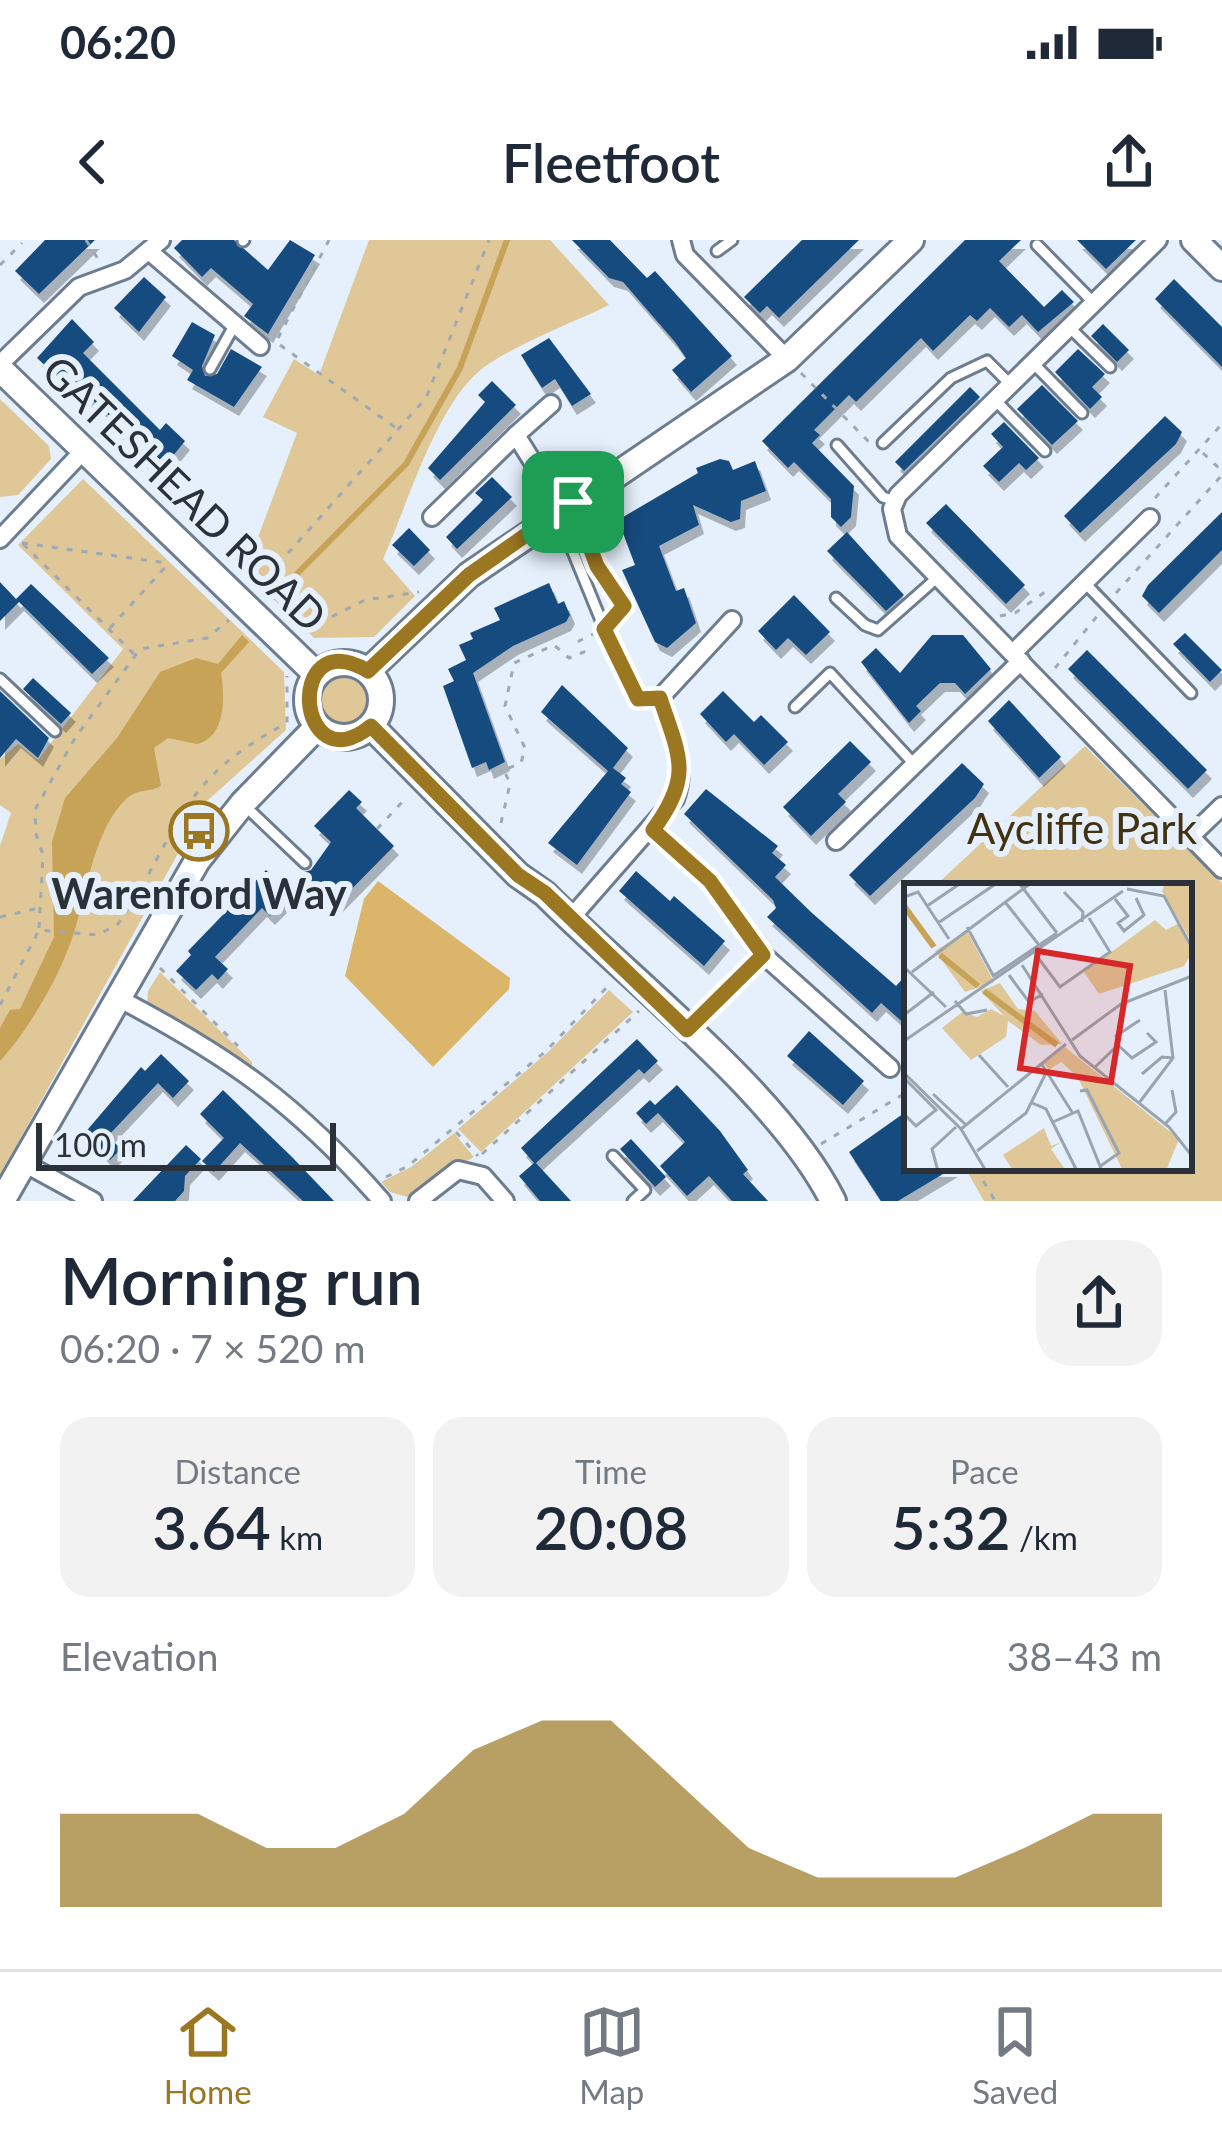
<!DOCTYPE html>
<meta charset="utf-8">
<style>
body{margin:0;font-family:Lato,sans-serif;background:#f2f2f3;color:#1f2937;height:100vh;display:flex;flex-direction:column;font-size:45px;white-space:nowrap}
*{box-sizing:border-box;margin:0}
p{font-size:39px;color:#747a83}
.icon{flex:none;width:66px;height:66px;fill:none;stroke:currentColor;stroke-width:2;stroke-linecap:round;stroke-linejoin:round}
.map{position:relative;height:961px;overflow:hidden}
.details{display:flex;flex-direction:column;background:#fff;flex:1}
.details>*{flex:none}
.scale{position:absolute;left:36px;bottom:30px;width:300px;box-sizing:border-box;padding-left:12px;border:6px solid #2a3139;border-top:0;font-size:33px;line-height:42px;white-space:nowrap;color:#2a3139;-webkit-text-stroke:9px #e5f0fc;paint-order:stroke}
.pin{position:absolute;display:grid;place-items:center;width:102px;height:102px;color:#fff;margin:-51px;border-radius:24px;box-shadow:0 6px 18px #0006}
.round{display:grid;place-items:center;flex:none;width:126px;height:126px;border-radius:36px;background:#f2f2f3}
.summary{display:flex;align-items:center;justify-content:space-between;height:204px;padding:0 60px}
h1{font-size:66px;font-weight:600;line-height:90px}
.stats{display:grid;grid-template-columns:repeat(3,1fr);gap:18px;height:204px;padding:12px 60px}
.stats div{display:grid;align-content:center;border-radius:30px;background:#f2f2f3;text-align:center}
.stats b{font-size:60px;font-weight:600}
.stats small{font-size:33px;font-weight:400}
.stats p{font-size:33px}
.chart{height:336px;padding:24px 60px}
.chart p{display:flex;justify-content:space-between}
.chart svg{width:100%;height:216px;margin-top:12px;fill:#9b7722;opacity:.7}
.status{display:flex;justify-content:space-between;align-items:center;height:84px;padding:0 60px;background:#fff;direction:ltr}
.status svg{height:33px;fill:currentColor}
header{display:flex;justify-content:space-between;align-items:center;height:156px;padding:0 60px;background:#fff;font-size:54px;font-weight:600}
.tabs{display:flex;justify-content:space-around;align-items:center;height:168px;border-top:3px solid #e0e1e3;background:#fff;font-size:33px;color:#747a83}
.tabs a{display:grid;justify-items:center;gap:6px}
.tabs .on{color:#9b7722}
.map>svg:first-child{display:block}
.green{fill:#dfc798}
.forest{fill:#dab56a}
.water{fill:#c7a358}
.lines{fill:none;stroke-linecap:round;stroke-linejoin:round}
.stream{stroke:#c7a358;stroke-width:6}
.building{fill:#184c80;filter:url(#shadow)}
.lane-casing{stroke:#6d7d8f;stroke-width:15}
.street-casing{stroke:#6d7d8f;stroke-width:22}
.secondary-casing{stroke:#6d7d8f;stroke-width:30}
.path{stroke:#9fa9b3;stroke-width:3;stroke-dasharray:6 9;stroke-linecap:butt}
.lane{stroke:#fff;stroke-width:9}
.street{stroke:#fff;stroke-width:16}
.secondary{stroke:#fff;stroke-width:24}
.route-casing{stroke:#fff;stroke-width:24}
.route{stroke:#9b7722;stroke-width:15}
.labels{text-anchor:middle;dominant-baseline:central;stroke-width:12;stroke-linejoin:round;paint-order:stroke}
.street-label{font-size:42px;fill:#2a3139;stroke:#e5f0fc}
.park-label{font-size:42px;fill:#423211;stroke:#e5f0fc}
.poi-label{font-size:42px;font-weight:bold;fill:#2a3139;stroke:#e5f0fc}
.inset-river{fill:none;stroke:#c7a358;stroke-width:6}
.inset-road{fill:none;stroke:#9aa4ae;stroke-width:3}
.view{fill:#d62828;fill-opacity:0.15;stroke:#d62828;stroke-width:6}
.inset-edge{fill:none;stroke:#2a3139;stroke-width:6}
</style>
<div class="status"><b>06:20</b><svg viewBox="0 0 49 12"><path d="M0 12V9h3v3zM5 12V6h3v6zM10 12V3h3v9zM15 12V0h3v12zM26 1h20v11H26zM47 4h2v5h-2z"/></svg></div>
<header><svg class="icon" aria-label="back" viewBox="0 0 24 24"><path d="M15 5l-7 7 7 7"/></svg>Fleetfoot<svg class="icon" aria-label="share" viewBox="0 0 24 24"><path d="M12 15V3M7 8l5-5 5 5M5 13v7h14v-7"/></svg></header>
<div class="map">
<svg width="1222" height="961" viewBox="0 0 1222 961">
<defs>
<filter id="shadow"><feDropShadow dx="5" dy="9" stdDeviation="0" flood-color="#0004"/></filter>
</defs>
<rect width="100%" height="100%" fill="#e5f0fc"/>
<g class="green">
<path d="M369 0H550L609 65C570 84 526 100 490 123 438 155 408 265 383 319L415 356 374 397 314 398 245 332 297 193 263 177 294 119 319 135Z"/>
<polygon points="0,159 49,206 51,219 18,255 0,257"/>
<polygon points="83,239 284,432 286,490 207,561 0,935 0,606 11,573 0,565 0,519 18,504 38,520 123,409 18,305"/>
<circle cx="344" cy="460" r="27"/>
<polygon points="1085,506 1222,643 1222,961 984,961 965,928 1189,928 1189,646 935,646"/>
<polygon points="160,732 252,822 252,826 147,764 148,751"/>
<polygon points="609,750 633,772 481,912 458,889 548,812"/>
<path d="M454 893 474 917C449 931 434 934 411 958L390 952 381 942 411 927Z"/>
</g>
<polygon class="forest" points="378,641 510,738 509,749 433,827 345,736 364,659"/>
<path class="water" d="M242 395 249 402 221 433C225 457 226 497 197 504L168 498 154 508 161 546C151 552 137 549 127 558 95 588 88 646 76 686 63 731 31 787 0 821V788L10 770 20 769 54 697 52 602 65 558 117 498 160 432 196 418 218 424Z"/>
<g class="lines">
<polyline class="stream" points="274,357 406,224 460,128 507,0"/>
</g>
<g class="building">
<polygon points="45,0 95,0 39,54 15,31"/>
<polygon points="182,0 234,0 268,30 290,0 315,15 268,94 244,76 253,64 211,28 202,37 174,8"/>
<polygon points="572,0 610,0 647,38 655,31 732,116 691,152 672,130 686,118 675,102 623,42 609,38"/>
<polygon points="802,0 859,0 779,78 767,66 760,73 744,57"/>
<polygon points="965,0 1021,0 999,21 1044,67 1062,50 1074,62 1038,92 1022,75 1009,87 990,68 977,81 970,75 933,111 921,98 856,162 849,155 814,190 820,195 812,203 854,246 851,277 841,287 831,277 831,259 794,222 788,228 762,201"/>
<polygon points="1077,0 1136,0 1106,29"/>
<polygon points="144,37 166,57 139,92 114,68"/>
<polygon points="1174,39 1222,87 1222,127 1155,59"/>
<polygon points="72,79 94,102 83,113 160,190 166,183 185,201 164,227 155,232 105,183 111,177 89,157 84,162 37,118"/>
<polygon points="192,82 215,95 202,126 205,136 217,134 231,109 262,127 234,167 187,140 193,130 172,116"/>
<polygon points="1103,84 1129,110 1117,122 1091,96"/>
<polygon points="549,98 591,154 572,166 555,139 542,148 521,115"/>
<polygon points="1078,109 1105,134 1092,147 1102,157 1090,169 1055,132"/>
<polygon points="492,141 516,165 440,240 428,228 485,162 478,155"/>
<polygon points="1042,145 1078,181 1052,205 1017,169"/>
<polygon points="970,147 980,157 904,231 895,222"/>
<polygon points="1165,176 1182,192 1176,204 1080,293 1064,276"/>
<polygon points="1004,182 1039,218 1026,230 1019,223 999,242 983,226 1003,207 991,194"/>
<polygon points="720,219 729,221 733,230 755,221 766,251 741,261 740,279 731,282 693,265 699,285 659,306 676,351 684,348 696,383 667,408 655,402 622,330 635,325 618,280 698,233 696,228"/>
<polygon points="492,237 512,257 457,309 446,297 483,260 475,253"/>
<polygon points="946,264 1025,345 1006,364 926,283"/>
<polygon points="1222,272 1222,310 1159,373 1142,356 1148,345"/>
<polygon points="409,288 430,310 414,326 392,305"/>
<polygon points="847,292 904,355 886,371 827,311"/>
<polygon points="0,342 16,359 31,344 109,418 92,434 19,362 0,381"/>
<polygon points="549,343 558,364 564,361 570,375 566,382 513,406 473,433 505,522 489,530 486,522 472,528 443,446 454,441 448,429 466,420 459,405 473,399 470,393 500,380 494,368"/>
<polygon points="794,355 830,392 806,415 788,398 776,410 758,391"/>
<polygon points="1185,393 1222,430 1210,442 1173,404"/>
<polygon points="932,395 963,395 991,429 965,454 955,443 940,443 916,466 921,471 909,483 861,422 876,408 900,433"/>
<polygon points="1087,410 1207,530 1188,549 1068,429"/>
<polygon points="33,438 71,473 61,484 23,449"/>
<polygon points="562,445 628,508 613,528 626,538 621,544 631,552 577,625 548,603 608,531 541,472"/>
<polygon points="0,451 49,498 38,518 16,499 0,518"/>
<polygon points="723,451 754,482 761,475 788,502 764,525 734,494 726,502 700,474"/>
<polygon points="1009,460 1061,517 1039,538 988,481"/>
<polygon points="850,501 871,522 838,554 846,562 811,596 783,567"/>
<polygon points="962,523 984,544 975,558 870,656 849,635"/>
<polygon points="706,549 778,606 772,613 786,625 775,637 812,673 896,746 907,734 907,786 881,763 872,773 767,677 776,668 773,660 684,574"/>
<polygon points="349,550 362,562 356,568 394,606 335,666 301,633 311,630 331,602 314,586"/>
<polygon points="266,630 291,655 270,676 262,668 215,717 228,729 218,740 212,734 196,750 176,731 191,715 188,711"/>
<polygon points="636,631 670,661 674,656 725,701 704,726 619,651"/>
<polygon points="809,791 864,841 843,865 787,816"/>
<polygon points="637,799 658,821 644,834 639,829 536,923 571,961 540,961 519,936 534,923 521,908"/>
<polygon points="161,814 189,841 173,858 158,843 108,896 121,909 110,920 83,895 141,827 145,831"/>
<polygon points="677,845 720,891 748,930 743,934 768,961 732,961 709,936 687,956 660,926 685,902 658,873 646,884 636,873 650,860 655,865"/>
<polygon points="223,850 292,917 334,961 303,961 240,903 214,932 202,921 224,898 200,874"/>
<polygon points="907,871 907,928 953,928 898,961 881,961 849,912"/>
<polygon points="631,899 666,937 655,947 620,909"/>
<polygon points="186,905 201,919 185,936 184,951 175,961 133,961"/>
</g>
<g class="lines">
<g class="lane-casing">
<g id="lane">
<polyline points="243,1 244,0"/>
<polyline points="1037,5 1094,63"/>
<polyline points="717,11 732,0"/>
<polyline points="1069,87 1110,127"/>
<polyline points="1033,123 1082,173"/>
<polyline points="210,129 234,86"/>
<polyline points="995,160 1045,211"/>
<polyline points="883,203 951,138 987,121 1010,144"/>
<polyline points="837,205 883,257 895,261"/>
<polyline points="569,302 629,449 638,459 660,458"/>
<polyline points="1085,343 1191,453"/>
<polyline points="836,358 865,385 878,390 938,337"/>
<polyline points="0,439 55,491"/>
<polyline points="795,467 830,433 915,525"/>
<polyline points="244,565 305,623"/>
<polyline points="613,916 645,950 633,961"/>
</g>
</g>
<g class="street-casing">
<g id="street">
<polyline points="681,0 685,15 787,119"/>
<polyline points="1158,0 898,255 892,269 898,296 1222,629"/>
<polyline points="150,12 260,106"/>
<polyline points="0,124 79,47 125,30 161,0"/>
<polyline points="516,195 551,164"/>
<polyline points="432,277 516,195 562,269"/>
<polyline points="0,299 85,209"/>
<polyline points="1013,413 1150,278"/>
<polyline points="653,590 710,641 759,711 890,828"/>
<polyline points="1191,596 1222,566"/>
<polyline points="836,601 1021,421"/>
<path d="M570 679 675 559C688 525 671 492 660 458L732 380"/>
<path d="M116 757C229 816 297 864 382 961"/>
<polyline points="24,923 93,961"/>
<polyline points="418,961 458,930 483,936 505,961"/>
</g>
</g>
<g class="secondary-casing">
<g id="secondary">
<polyline points="1194,0 1222,28"/>
<polyline points="0,129 316,434"/>
<circle cx="344" cy="460" r="37"/>
<polyline points="368,431 469,335 787,119 911,0"/>
<path d="M371 486 518 635 545 654C631 741 780 855 833 961"/>
<polyline points="2,961 197,621 243,563 317,487"/>
</g>
</g>
<g class="path">
<polyline points="86,0 98,19"/>
<polyline points="0,25 22,3"/>
<polyline points="278,98 329,0"/>
<polyline points="280,105 399,190"/>
<polyline points="801,133 870,203"/>
<polyline points="1203,213 1222,231"/>
<polyline points="1155,258 1222,184"/>
<polyline points="582,286 597,326 624,366 616,380"/>
<polyline points="22,303 167,323"/>
<polyline points="23,304 135,415"/>
<polyline points="258,347 426,158 489,0"/>
<polyline points="1116,353 1222,235"/>
<polyline points="1000,376 1015,373 1048,350"/>
<polyline points="110,388 168,324"/>
<polyline points="305,390 365,360 419,352"/>
<polyline points="1055,428 1098,375"/>
<polyline points="501,583 510,544 504,530 521,523 525,508 505,466 514,423 554,405 569,418 584,412 579,401 593,394"/>
<polyline points="377,589 406,558"/>
<polyline points="0,677 43,667"/>
<polyline points="39,688 43,615 35,591 36,568 75,498 140,409 207,398 229,380"/>
<polyline points="160,728 238,806"/>
<path d="M0 765 39 690 98 695 118 684C182 590 175 542 287 483V436"/>
<polyline points="705,771 750,730"/>
<polyline points="456,892 478,916"/>
<polyline points="821,904 907,852"/>
<polyline points="482,914 639,771"/>
<polyline points="976,928 995,961"/>
<polyline points="386,937 408,926 546,811 610,744"/>
</g>
<use href="#lane" class="lane"/>
<use href="#street" class="street"/>
<use href="#secondary" class="secondary"/>
</g>
<g class="lines">
<g class="route-casing">
<path id="route" d="M573 262 597 326 624 366 604 389 638 459 660 458C680 518 693 535 653 590L710 641 763 715 687 790 545 653 518 635 371 486C296 547 283 381 368 431L469 335Z"/>
</g>
<use href="#route" class="route"/>
</g>
<defs>
<g id="bus-ring" transform="scale(3)"><circle r="9.5" fill="#e5f0fc" stroke="#9b7722" stroke-width="1.5"/><path d="M-5-6H5V4H4V6H2V4H-2V6H-4V4H-5ZM-3.5-4V0h7V-4ZM-3.5 1.2v1.5H-2V1.2ZM2 1.2v1.5H3.5V1.2Z" fill="#9b7722"/></g>
</defs>
<g fill-rule="evenodd">
<use href="#bus-ring" x="199" y="591"/>
</g>
<g class="labels">
<g class="street-label">
<text transform="translate(185 253) rotate(44)">GATESHEAD ROAD</text>
</g>
<g class="park-label">
<text x="1082" y="588">Aycliffe Park</text>
</g>
<g class="poi-label">
<text x="199" y="653">Warenford Way</text>
</g>
</g>
<g transform="translate(904 643)">
<rect width="288" height="288" fill="#e5f0fc"/>
<path d="M261 0H288V60L258 8ZM251 37 262 47 275 40 288 70 280 83 195 111 180 89ZM63 48 90 99 61 109 31 68ZM96 100 114 126 131 128 158 161 137 162 104 138 102 154 67 177 38 145 58 129 73 134 87 126 100 133 77 108ZM161 164 275 256 262 288H219L173 193 157 179 145 187 140 180ZM140 245 147 263 157 259 147 266 162 288H109L99 272Z" fill="#dfc798"/>
<path class="inset-river" d="M0 23 30 64M36 72 74 103M80 108 153 162"/>
<path class="inset-road" d="M115 0 153 50M223 6 260 13 288 65M160 9 179 29 178 39M3 13 14 9 45 56M211 16 224 33 214 40 220 48 240 32 232 15M101 19 135 62M23 23 57 0M34 40 93 0M63 44 90 94M132 72 156 104 206 69 185 35M118 82 176 173 265 244 288 273M0 84 42 124M8 89 127 0M105 92 125 119 139 111M89 93 153 50M51 118 62 131 83 127M0 132 30 109M168 157 217 121 288 93M0 158 219 8M214 162 228 175 252 159 243 150M75 172 104 204M137 180 168 229M190 185 214 162 212 153 236 137M0 190 57 246 82 288M238 191 258 174 269 175M0 195 32 227 12 243 0 231M176 208 183 207 215 270 195 284M29 211 61 241M126 219 142 226 173 288M235 220 269 175 261 107M149 239 174 228 198 288M261 241 272 229 268 207M57 246 162 161M73 268 122 230 143 188M34 288 28 266 52 244"/>
<path class="view" d="M134 68 226 83 207 199 116 185Z"/>
<rect width="288" height="288" class="inset-edge"/>
</g>
</svg>
<div class="scale">100 m</div>
<div class="pin" style="left:573px;top:262px;background:#1e9e55"><svg class="icon" aria-label="arrive" viewBox="0 0 24 24"><path d="M6 21V4h12l-3 4 3 4H6"/></svg></div>
</div>
<section class="details">
<div class="summary"><div><h1>Morning run</h1><p>06:20 · 7 × 520 m</p></div><a class="round"><svg class="icon" aria-label="share" viewBox="0 0 24 24"><path d="M12 15V3M7 8l5-5 5 5M5 13v7h14v-7"/></svg></a></div>
<div class="stats">
<div><p>Distance</p><b>3.64<small> km</small></b></div>
<div><p>Time</p><b>20:08</b></div>
<div><p>Pace</p><b>5:32<small> /km</small></b></div>
</div>
<div class="chart"><p><span>Elevation</span>38–43 m</p>
<svg viewBox="0 0 160 44" preserveAspectRatio="none"><path d="M0 44V25L10 25L20 25L30 32L40 32L50 25L60 12L70 6L80 6L90 19L100 32L110 38L120 38L130 38L140 32L150 25L160 25V44z"/></svg>
</div>
</section>
<nav class="tabs">
<a class="on"><svg class="icon" aria-label="home" viewBox="0 0 24 24"><path d="M3 11l9-7 9 7M6 9v11h12V9"/></svg>Home</a>
<a><svg class="icon" aria-label="map" viewBox="0 0 24 24"><path d="M3 6l6-2 6 2 6-2v14l-6 2-6-2-6 2zM9 4v14M15 6v14"/></svg>Map</a>
<a><svg class="icon" aria-label="saved" viewBox="0 0 24 24"><path d="M7 4h10v16l-5-4-5 4z"/></svg>Saved</a>
</nav>
